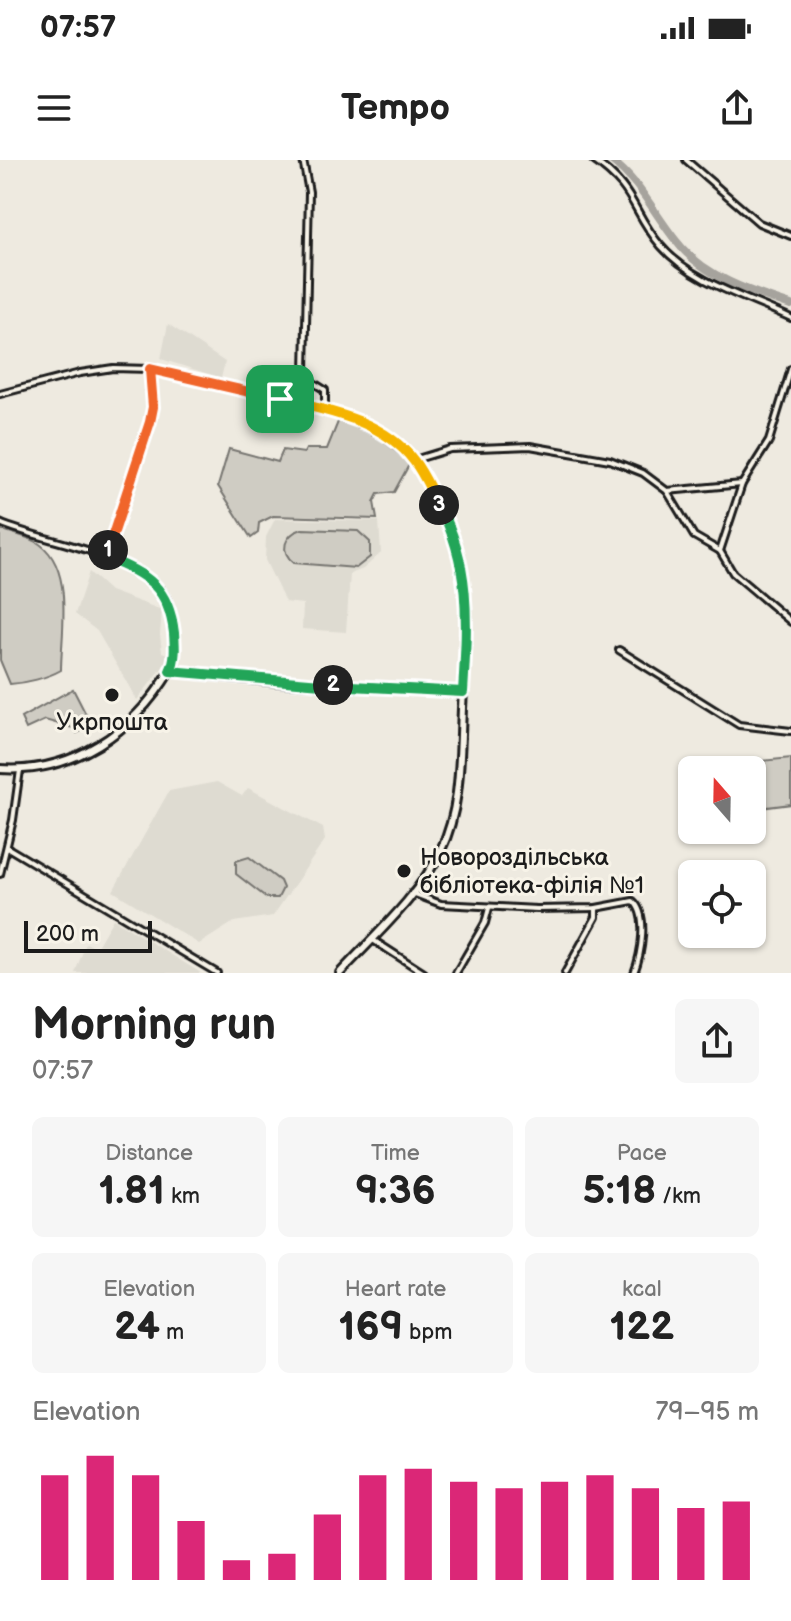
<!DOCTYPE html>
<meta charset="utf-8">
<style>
body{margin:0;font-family:"Balsamiq Sans",sans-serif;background:#f6f6f6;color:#222;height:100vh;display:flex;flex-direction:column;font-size:30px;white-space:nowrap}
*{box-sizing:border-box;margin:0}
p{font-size:26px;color:#767676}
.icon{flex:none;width:44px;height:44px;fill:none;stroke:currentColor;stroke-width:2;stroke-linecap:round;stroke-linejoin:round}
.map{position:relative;height:813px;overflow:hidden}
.drawer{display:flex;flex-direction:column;background:#fff;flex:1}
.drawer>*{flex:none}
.needle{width:52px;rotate:340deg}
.tools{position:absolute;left:678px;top:596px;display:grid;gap:16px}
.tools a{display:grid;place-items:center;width:88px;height:88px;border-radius:12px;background:#fff;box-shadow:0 2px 6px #0004;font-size:40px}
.scale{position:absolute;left:24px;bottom:20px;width:128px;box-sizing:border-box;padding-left:8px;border:4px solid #1c1c1c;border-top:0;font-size:22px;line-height:28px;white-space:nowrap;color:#1c1c1c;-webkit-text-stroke:6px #f7f3e8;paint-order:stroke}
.pin{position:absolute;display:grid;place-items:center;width:68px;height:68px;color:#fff;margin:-34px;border-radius:16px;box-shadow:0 4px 12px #0006}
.km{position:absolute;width:40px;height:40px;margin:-20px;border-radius:50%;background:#222;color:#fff;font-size:22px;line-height:40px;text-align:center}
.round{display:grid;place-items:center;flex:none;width:84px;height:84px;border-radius:12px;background:#f6f6f6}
.overview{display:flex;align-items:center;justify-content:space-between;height:136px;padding:0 32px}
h1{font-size:44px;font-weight:600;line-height:60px}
.figures{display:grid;grid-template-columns:repeat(3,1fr);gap:12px;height:136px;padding:8px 32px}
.figures div{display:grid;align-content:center;border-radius:12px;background:#f6f6f6;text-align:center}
.figures b{font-size:40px;font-weight:600}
.figures small{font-size:22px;font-weight:400}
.figures p{font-size:22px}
.chart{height:224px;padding:16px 32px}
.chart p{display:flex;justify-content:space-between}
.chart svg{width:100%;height:144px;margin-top:8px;stroke:#db2777;stroke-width:6}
.status{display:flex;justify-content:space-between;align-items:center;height:56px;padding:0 40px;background:#fff;direction:ltr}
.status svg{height:22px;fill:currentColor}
header{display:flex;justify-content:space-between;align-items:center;height:104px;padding:0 32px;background:#fff;font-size:36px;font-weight:600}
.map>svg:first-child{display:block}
.built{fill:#dedbd1}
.green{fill:#cfccc3;stroke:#767470;stroke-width:2}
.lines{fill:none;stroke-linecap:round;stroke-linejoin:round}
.river{stroke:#a6a39d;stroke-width:8}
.street-casing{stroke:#1c1c1c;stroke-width:10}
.secondary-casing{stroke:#1c1c1c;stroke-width:12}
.street{stroke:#f7f3e8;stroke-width:4}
.secondary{stroke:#f7f3e8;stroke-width:6}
.split-1-casing{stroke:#fff;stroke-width:16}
.split-2-casing{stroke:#fff;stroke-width:16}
.split-3-casing{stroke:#fff;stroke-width:16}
.split-4-casing{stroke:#fff;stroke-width:16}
.split-1{stroke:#f0652b;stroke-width:10}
.split-2{stroke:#22a559;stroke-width:10}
.split-3{stroke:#22a559;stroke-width:10}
.split-4{stroke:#f5b400;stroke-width:10}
.poi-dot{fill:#1c1c1c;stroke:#f7f3e8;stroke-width:3}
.labels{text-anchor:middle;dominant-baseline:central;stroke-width:6;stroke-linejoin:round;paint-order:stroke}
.poi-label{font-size:24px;fill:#1c1c1c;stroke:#f7f3e8}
</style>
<div class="status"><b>07:57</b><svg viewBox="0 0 49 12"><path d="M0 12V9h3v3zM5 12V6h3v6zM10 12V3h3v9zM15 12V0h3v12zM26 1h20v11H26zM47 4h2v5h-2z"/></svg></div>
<header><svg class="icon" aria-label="menu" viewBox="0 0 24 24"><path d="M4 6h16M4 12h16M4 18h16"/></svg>Tempo<svg class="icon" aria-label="share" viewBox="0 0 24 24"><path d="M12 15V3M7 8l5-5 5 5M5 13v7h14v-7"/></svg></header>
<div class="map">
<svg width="791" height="813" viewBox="0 0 791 813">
<rect width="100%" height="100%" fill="#eeeae0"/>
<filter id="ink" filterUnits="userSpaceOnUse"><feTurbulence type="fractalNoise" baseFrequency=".0125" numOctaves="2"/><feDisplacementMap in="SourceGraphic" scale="16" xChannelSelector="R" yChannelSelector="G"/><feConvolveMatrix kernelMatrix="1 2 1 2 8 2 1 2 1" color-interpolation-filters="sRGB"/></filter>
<g filter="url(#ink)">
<g class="built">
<polygon points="168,164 225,202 221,218 161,199"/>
<polygon points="275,359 379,361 381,393 363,409 350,414 346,472 302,469 303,444 285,442 265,400 266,377"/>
<polygon points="89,412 110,431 162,450 160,475 162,492 167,494 166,503 137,540 97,471 75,454"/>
<polygon points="217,622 242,636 248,628 323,668 325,680 273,756 234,762 199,784 113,731 169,631"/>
<polygon points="113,759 201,813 75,813 86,783 96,788"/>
</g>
<g class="green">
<polygon points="340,257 376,275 410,303 394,332 378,334 374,342 377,359 273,356 259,363 258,373 251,378 218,326 229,289 278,302 283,290 304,293 306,289 327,289"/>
<path d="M0 369C11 373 25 376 35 381 76 404 61 473 61 510 47 518 26 523 10 524L0 500Z"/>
<path d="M302 369 358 371 370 382V397L356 408 294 403C279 391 284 375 302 369Z"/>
<polygon points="73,529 92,566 77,573 73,568 45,560 26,569 21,558"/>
<polygon points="791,598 791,644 752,649 752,610 742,610 741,603"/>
<polygon points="249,697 280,721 283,728 278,738 267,738 236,714 236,701"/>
</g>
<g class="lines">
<path class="river" d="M611 0C641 23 654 54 677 82 704 117 751 132 791 145"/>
<g class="street-casing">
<g id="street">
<polyline points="303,0 309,32 305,211 309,220 325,230 325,250"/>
<path d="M593 0C637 30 631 51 661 86 693 123 749 138 791 158"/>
<polyline points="686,0 759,63 791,76"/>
<polyline points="0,234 80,213 113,208 150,209 336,252 387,277 414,300 447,360 461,400 467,452 463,532"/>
<polyline points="414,300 450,289 530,286 610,300 643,313 667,331 694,376 720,391 733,413 791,462"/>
<polyline points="667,331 742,324"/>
<path d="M0 363C46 383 133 392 163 433 170 443 171 457 173 469 175 483 176 498 170 511"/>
<polyline points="720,391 742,324 769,281 791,209"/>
<polyline points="106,398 150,262 153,247 150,209"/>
<polyline points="619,490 739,565 791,571"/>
<polyline points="8,688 217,813"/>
<polyline points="0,714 13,660 20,610"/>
<path d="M412 733 441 744 537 749 596 748 633 741C649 755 641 795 634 813"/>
<polyline points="373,780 424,813"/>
<polyline points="456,813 485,763 489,748"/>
<polyline points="565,813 596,757 596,748"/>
</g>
</g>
<g class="secondary-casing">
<path id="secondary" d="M0 609C73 614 133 572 170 511L278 522 463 532C459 582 464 643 441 690 419 737 375 775 340 813"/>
</g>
<use href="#street" class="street"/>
<use href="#secondary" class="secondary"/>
</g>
</g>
<g class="lines" filter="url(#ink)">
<g class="split-1-casing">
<polyline id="split-1" points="108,390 150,262 153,247 150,209 280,239"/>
</g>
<g class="split-2-casing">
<path id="split-2" d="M108 390 106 398C147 413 169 428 174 473 175 486 176 499 170 511L333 525"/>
</g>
<g class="split-3-casing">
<path id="split-3" d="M333 525 463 532C467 465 472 406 439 345"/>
</g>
<g class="split-4-casing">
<path id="split-4" d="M280 239C326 250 383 260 414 301 424 314 431 331 439 345"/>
</g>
<use href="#split-1" class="split-1"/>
<use href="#split-2" class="split-2"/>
<use href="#split-3" class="split-3"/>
<use href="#split-4" class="split-4"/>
</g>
<g class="poi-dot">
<circle cx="112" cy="535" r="8"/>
<circle cx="404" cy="711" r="8"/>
</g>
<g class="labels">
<g class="poi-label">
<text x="112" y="562">Укрпошта</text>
<text x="420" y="697" text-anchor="start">Новороздільська<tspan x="420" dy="28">бібліотека-філія №1</tspan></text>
</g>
</g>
</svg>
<div class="tools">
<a><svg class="needle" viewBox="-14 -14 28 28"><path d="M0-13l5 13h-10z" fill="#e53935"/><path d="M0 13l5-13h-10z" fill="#767676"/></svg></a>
<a><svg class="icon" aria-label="locate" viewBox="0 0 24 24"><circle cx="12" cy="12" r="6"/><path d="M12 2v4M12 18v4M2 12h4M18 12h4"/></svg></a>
</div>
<div class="scale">200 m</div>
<div class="pin" style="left:280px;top:239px;background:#1e9e55"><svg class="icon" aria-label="arrive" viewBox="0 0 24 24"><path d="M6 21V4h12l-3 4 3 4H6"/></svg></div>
<b class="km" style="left:108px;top:390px">1</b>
<b class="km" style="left:333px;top:525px">2</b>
<b class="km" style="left:439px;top:345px">3</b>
</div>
<section class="drawer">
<div class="overview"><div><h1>Morning run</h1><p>07:57</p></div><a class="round"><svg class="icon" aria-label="share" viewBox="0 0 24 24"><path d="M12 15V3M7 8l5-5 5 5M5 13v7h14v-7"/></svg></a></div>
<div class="figures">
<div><p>Distance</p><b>1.81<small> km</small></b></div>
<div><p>Time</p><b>9:36</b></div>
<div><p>Pace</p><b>5:18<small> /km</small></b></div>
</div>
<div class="figures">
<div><p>Elevation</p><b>24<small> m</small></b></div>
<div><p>Heart rate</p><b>169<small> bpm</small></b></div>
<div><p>kcal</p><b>122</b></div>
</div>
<div class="chart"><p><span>Elevation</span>79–95 m</p>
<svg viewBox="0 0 160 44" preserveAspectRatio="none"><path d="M5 44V12M15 44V6M25 44V12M35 44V26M45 44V38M55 44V36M65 44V24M75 44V12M85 44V10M95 44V14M105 44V16M115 44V14M125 44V12M135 44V16M145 44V22M155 44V20"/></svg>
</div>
</section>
